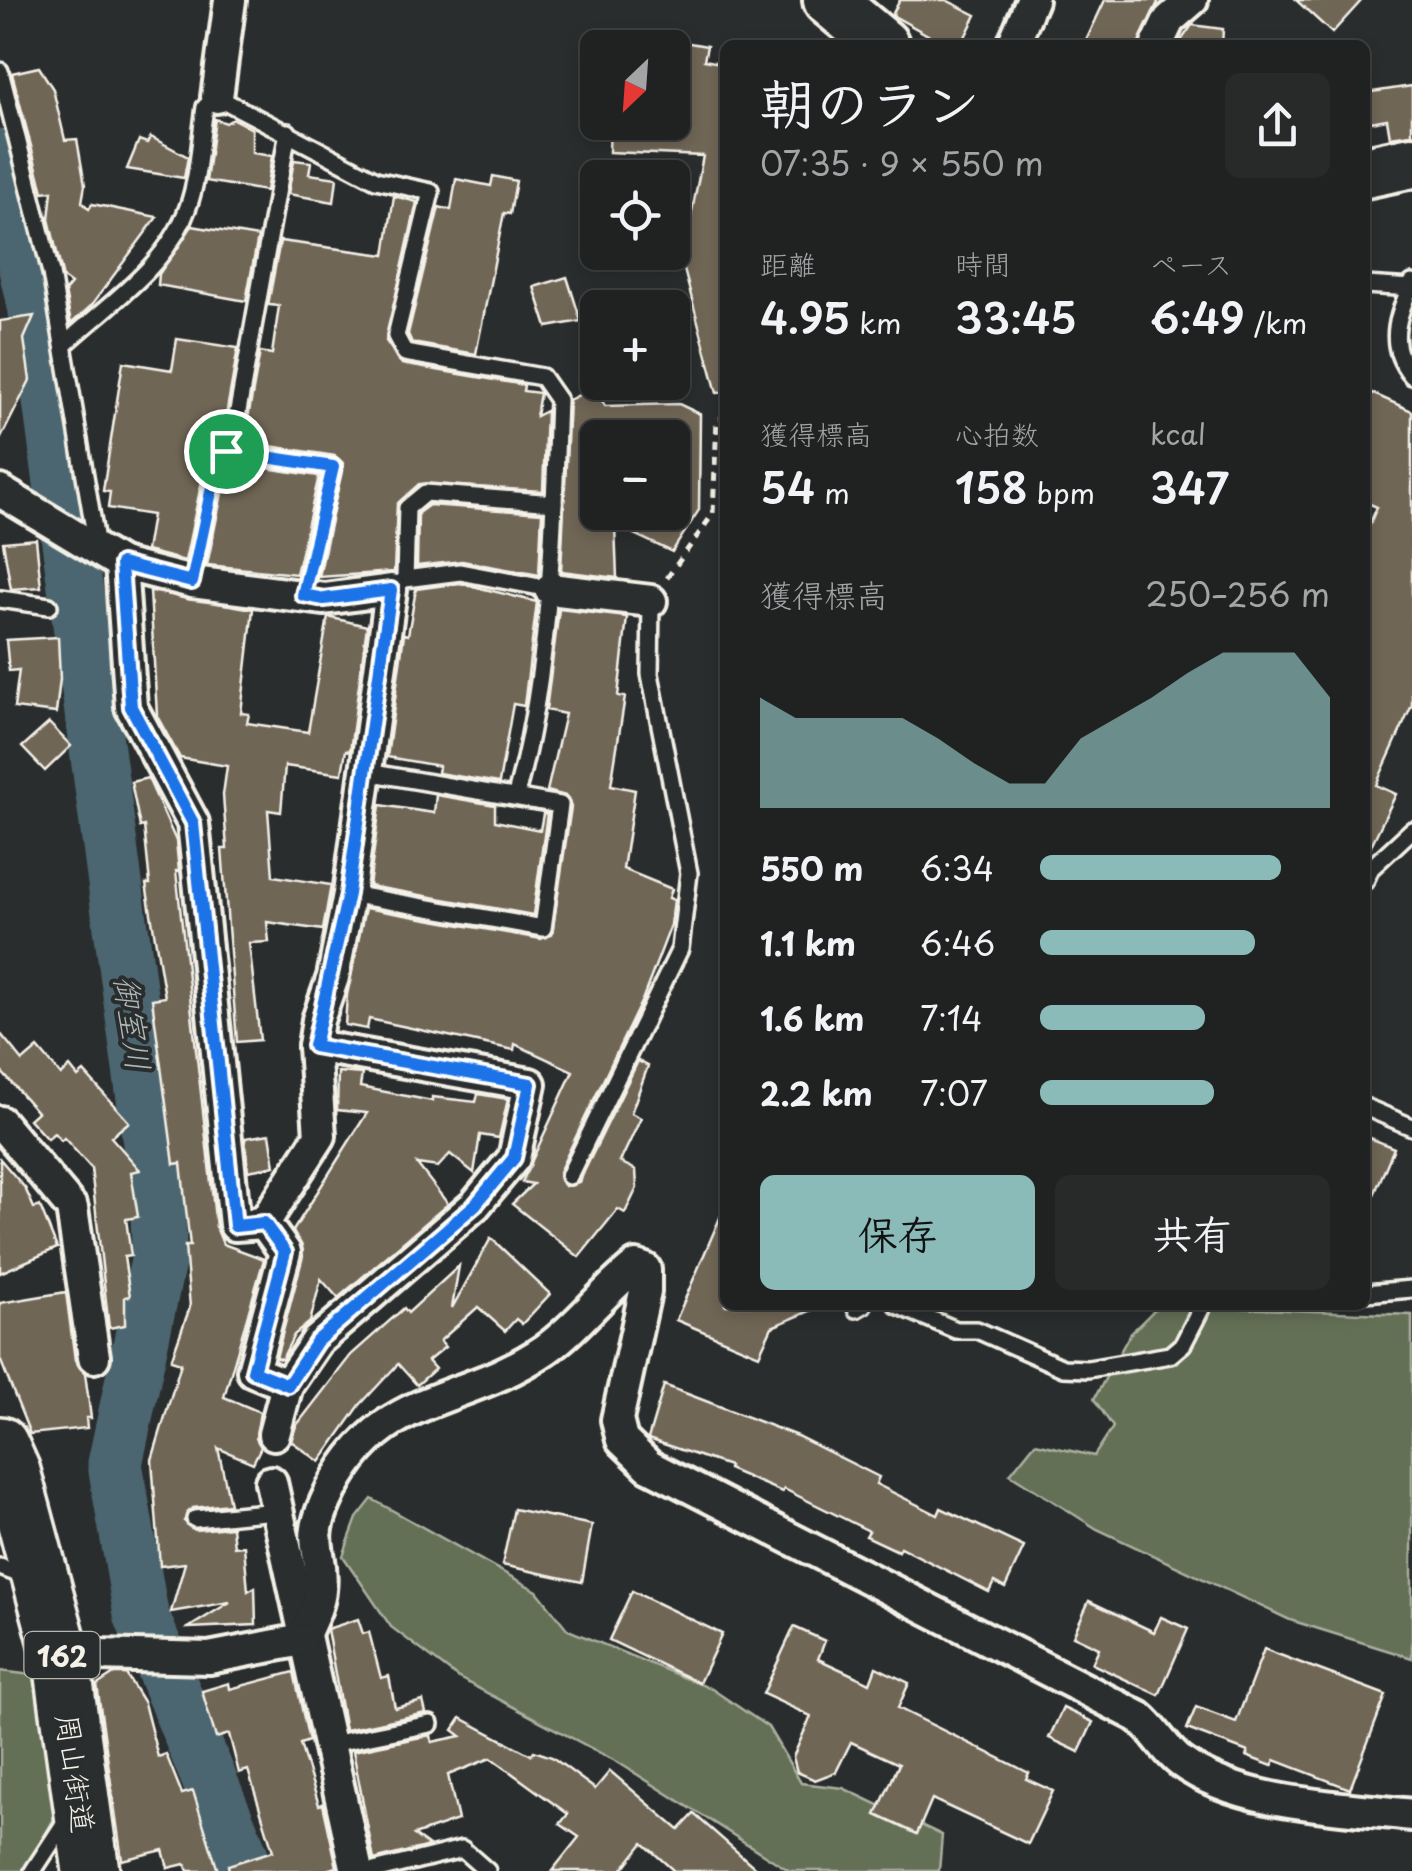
<!DOCTYPE html>
<html lang="ja">
<meta charset="utf-8">
<style>
body{margin:0;font-family:"Playpen Sans","Klee One",sans-serif;background:#282a2a;color:#f1f3f6;height:100vh;display:flex;flex-direction:column;font-size:38px;white-space:nowrap}
*{box-sizing:border-box;margin:0}
p{font-size:32px;color:#a2a4a5}
.icon{flex:none;width:55px;height:55px;fill:none;stroke:currentColor;stroke-width:2;stroke-linecap:round;stroke-linejoin:round}
.map{position:relative;flex:1;overflow:hidden}
.sheet{position:absolute;left:720px;top:40px;width:650px;height:1270px;display:flex;flex-direction:column;background:#202222;border-radius:15px;box-shadow:0 5px 15px #0003,0 0 0 2px #3d3f40}
.sheet>*{flex:none}
.needle{width:65px;rotate:205deg}
.tools{position:absolute;left:580px;top:30px;display:grid;gap:20px}
.tools a{display:grid;place-items:center;width:110px;height:110px;border-radius:15px;background:#202222;box-shadow:0 5px 15px #0003,0 0 0 2px #3d3f40;font-size:50px}
.pin{position:absolute;display:grid;place-items:center;width:85px;height:85px;color:#fff;margin:-42px;border:5px solid #fff;border-radius:50%;box-shadow:0 2px 10px #0007}
.round{display:grid;place-items:center;flex:none;width:105px;height:105px;border-radius:15px;background:#282a2a}
.summary{display:flex;align-items:center;justify-content:space-between;height:170px;padding:0 40px}
h1{font-size:55px;font-weight:600;line-height:75px}
.metrics{display:grid;grid-template-columns:repeat(3,1fr);gap:15px;height:170px;padding:10px 40px}
.metrics div{display:grid;align-content:center}
.metrics b{font-size:42px;font-weight:600}
.metrics small{font-size:28px;font-weight:400}
.metrics p{font-size:28px}
.chart{height:280px;padding:20px 40px}
.chart p{display:flex;justify-content:space-between}
.chart svg{width:100%;height:180px;margin-top:10px;fill:#8bbbb9;opacity:.7}
.action{display:flex;gap:20px;margin-top:auto;padding:20px 40px}
.action a{flex:1;height:115px;border-radius:15px;background:#8bbbb9;color:#111;font-size:40px;font-weight:600;line-height:115px;text-align:center}
.action a+a{background:#282a2a;color:#f1f3f6}
ul{padding:0 40px;list-style:none;font-size:32px}
li{display:grid;grid-template-columns:160px 120px 1fr;align-items:center;height:75px}
li i{height:25px;border-radius:12px;background:#8bbbb9}
.map>svg:first-child{display:block}
.green{fill:#646f56;stroke:#acb09f;stroke-width:2.5}
.lines{fill:none;stroke-linecap:round;stroke-linejoin:round}
.river{stroke:#4b666f;stroke-width:55}
.building{fill:#706657;stroke:#f4f1e8;stroke-width:2.5;fill-rule:evenodd}
.lane-casing{stroke:#f4f1e8;stroke-width:22}
.street-casing{stroke:#f4f1e8;stroke-width:38}
.primary-casing{stroke:#f4f1e8;stroke-width:58}
.highway-casing{stroke:#f4f1e8;stroke-width:62}
.path{stroke:#f4f1e8;stroke-width:5;stroke-dasharray:8 8;stroke-linecap:butt}
.lane{stroke:#2a2d2e;stroke-width:15}
.street{stroke:#2a2d2e;stroke-width:30}
.primary{stroke:#2a2d2e;stroke-width:50}
.highway{stroke:#2a2d2e;stroke-width:55}
.route-casing{stroke:#fff;stroke-width:20}
.route{stroke:#1a73e8;stroke-width:12}
.labels{text-anchor:middle;dominant-baseline:central;stroke-width:8;stroke-linejoin:round;paint-order:stroke}
.shield{fill:#2a2d2e;stroke:#b7b6b0;stroke-width:2.5}
.shield-label{font-size:28px;font-weight:bold;fill:#f4f1e8}
.street-label{font-size:30px;fill:#f4f1e8;stroke:#2a2d2e}
.water-label{font-size:32px;font-style:italic;fill:#b0b9b8;stroke:#2a2d2e}
</style>
<div class="map">
<svg width="1412" height="1871" viewBox="0 0 1412 1871">
<rect width="100%" height="100%" fill="#2a2d2e"/>
<filter id="ink" filterUnits="userSpaceOnUse"><feTurbulence type="fractalNoise" baseFrequency=".01" numOctaves="2"/><feDisplacementMap in="SourceGraphic" scale="20" xChannelSelector="R" yChannelSelector="G"/><feConvolveMatrix kernelMatrix="1 2 1 2 8 2 1 2 1" color-interpolation-filters="sRGB"/></filter>
<g filter="url(#ink)">
<g class="green">
<polygon points="1159,1305 1412,1315 1412,1658 1290,1620 1097,1529 1010,1474 1035,1443 1094,1456 1113,1427 1094,1399 1130,1334"/>
<polygon points="372,1499 537,1591 568,1630 712,1689 768,1727 801,1783 843,1788 942,1835 939,1871 790,1871 619,1763 457,1677 391,1627 343,1556 357,1518"/>
<polygon points="0,1671 32,1675 48,1684 62,1804 25,1871 0,1871"/>
</g>
<g class="lines">
<polyline class="river" points="0,156 41,334 158,1202 159,1257 115,1464 141,1614 247,1871"/>
</g>
<g class="building">
<polygon points="900,0 946,0 976,15 961,45 946,45 892,15"/>
<polygon points="1105,0 1159,0 1138,45 1084,45"/>
<polygon points="1296,0 1362,0 1332,33"/>
<polygon points="1192,25 1223,29 1222,45 1178,45"/>
<polygon points="672,40 707,46 704,60 725,64 725,392 717,393 682,262 703,156 609,152 610,122 672,122"/>
<polygon points="39,67 53,89 65,140 77,139 85,185 82,202 89,209 92,204 157,217 91,306 71,324 65,291 71,284 63,278 49,219 52,191 43,192 12,73"/>
<polygon points="1412,86 1412,134 1390,137 1387,119 1365,123 1365,93"/>
<polygon points="215,119 226,123 233,119 252,129 252,153 272,156 266,191 206,181"/>
<polygon points="151,137 188,157 184,178 127,169 139,140 147,143"/>
<polygon points="294,160 311,162 309,174 337,178 334,202 288,194"/>
<polygon points="493,176 516,181 510,214 504,213 476,354 412,343 408,334 439,207 451,210 456,179 491,186"/>
<polygon points="394,196 417,202 386,341 402,364 524,385 523,391 540,393 536,416 546,411 543,491 419,484 397,504 394,572 319,577 343,463 335,456 263,445 265,432 246,429 260,352 272,354 279,306 268,305 280,241 385,255"/>
<polygon points="192,226 258,237 246,301 158,285 159,274"/>
<polygon points="567,277 581,321 547,327 534,287"/>
<polygon points="34,316 24,339 30,380 0,440 0,321"/>
<polygon points="177,339 238,348 224,427 218,426 205,466 185,561 146,551 152,515 108,508 110,492 103,491 123,362 172,370"/>
<polygon points="1365,390 1412,411 1412,705 1376,785 1396,794 1365,858 1365,535 1377,507 1365,502"/>
<path d="M583 393 599 395 605 406 679 404 700 414 699 510 672 552 615 525 617 578 561 571 569 400ZM598 438H672V512H595Z"/>
<polygon points="259,467 319,476 296,574 207,565 226,474 258,478"/>
<polygon points="429,505 542,513 539,575 462,561 417,566 418,513"/>
<polygon points="36,539 41,587 11,589 3,542"/>
<polygon points="460,583 537,602 524,706 513,704 499,783 438,773 439,766 387,757 404,634 408,635 416,589"/>
<polygon points="150,591 253,609 241,713 249,714 247,723 308,732 328,617 367,626 350,751 346,750 342,774 285,766 281,812 268,810 273,876 331,885 323,930 267,922 269,942 249,943 260,1040 237,1042 222,849 227,849 223,795 227,766 180,758 157,716"/>
<polygon points="559,609 627,617 618,696 625,697 611,785 635,790 623,869 672,889 669,898 674,900 671,925 643,998 559,1172 565,1186 579,1182 638,1061 648,1066 631,1113 641,1118 620,1162 636,1170 637,1188 625,1213 618,1209 579,1257 512,1204 533,1184 522,1182 573,1071 515,1044 514,1050 369,1019 367,1029 345,1025 347,995 365,908 541,939 552,934 571,807 566,796 547,791 565,714 546,710"/>
<polygon points="58,637 60,679 56,713 14,708 19,670 9,671 6,640"/>
<polygon points="49,723 71,746 45,771 22,747"/>
<polygon points="148,778 176,841 179,871 176,871 216,1227 223,1244 264,1259 224,1397 260,1412 256,1438 261,1447 253,1463 218,1448 230,1504 193,1508 184,1521 195,1530 232,1527 234,1547 244,1546 248,1591 255,1587 256,1625 188,1628 230,1602 171,1612 185,1563 160,1566 152,1460 181,1363 171,1360 190,1307 185,1246 190,1246 181,1163 174,1164 152,999 165,997 146,884 150,884 144,826 140,827 131,782"/>
<polygon points="436,795 495,805 495,821 540,830 543,814 547,814 533,915 369,886 380,805 434,813"/>
<polygon points="0,1033 23,1061 38,1048 61,1075 70,1067 78,1077 84,1072 129,1122 111,1137 140,1170 131,1172 138,1217 126,1219 131,1256 124,1257 130,1296 125,1297 125,1325 109,1328 91,1168 64,1138 61,1141 54,1133 47,1139 29,1119 37,1112 0,1070"/>
<polygon points="338,1072 362,1074 360,1087 432,1101 432,1097 476,1102 478,1094 508,1099 499,1138 480,1135 474,1173 450,1154 438,1167 417,1164 448,1204 338,1298 321,1279 310,1322 294,1335 282,1359 276,1358 303,1256 293,1231 367,1113 337,1110"/>
<polygon points="270,1134 275,1166 248,1171 245,1138"/>
<polygon points="1365,1136 1394,1148 1365,1216"/>
<polygon points="0,1159 25,1188 34,1208 40,1206 57,1248 0,1273"/>
<polygon points="725,1206 725,1305 824,1305 772,1327 759,1355 676,1320"/>
<polygon points="491,1238 550,1294 522,1324 516,1319 505,1331 478,1307 440,1341 445,1347 428,1361 435,1369 417,1385 398,1364 360,1405 320,1462 291,1441 296,1426 351,1355 404,1308 408,1313 459,1266 452,1308"/>
<polygon points="66,1292 75,1360 85,1373 91,1418 86,1418 87,1428 30,1434 0,1359 0,1303"/>
<polygon points="664,1385 797,1436 879,1477 876,1484 938,1515 941,1508 1024,1547 1005,1588 994,1582 989,1592 900,1547 898,1551 866,1536 869,1531 784,1489 782,1492 728,1469 729,1466 648,1439"/>
<polygon points="514,1509 592,1525 582,1582 502,1565"/>
<polygon points="632,1591 722,1634 699,1683 609,1640"/>
<polygon points="1089,1601 1154,1632 1161,1617 1188,1629 1159,1695 1092,1664 1099,1648 1073,1636"/>
<polygon points="358,1619 363,1634 369,1632 381,1678 389,1676 395,1708 423,1701 426,1713 345,1730 327,1629"/>
<polygon points="794,1627 825,1641 818,1659 870,1683 876,1667 909,1683 898,1708 1029,1773 1026,1779 1053,1791 1028,1844 932,1799 917,1834 876,1815 899,1764 851,1742 836,1772 815,1780 797,1772 793,1757 811,1716 763,1694"/>
<polygon points="1264,1649 1386,1695 1350,1789 1275,1760 1272,1766 1246,1756 1248,1752 1187,1729 1196,1707 1236,1722"/>
<polygon points="294,1672 309,1741 300,1744 319,1805 323,1804 337,1867 323,1871 229,1871 228,1865 273,1851 248,1770 239,1773 229,1734 216,1738 202,1691 229,1683 230,1689"/>
<polygon points="114,1674 126,1674 144,1703 158,1757 166,1754 182,1794 193,1791 218,1871 188,1871 185,1864 168,1868 163,1850 122,1860 97,1685"/>
<polygon points="1063,1708 1093,1722 1079,1752 1049,1738"/>
<polygon points="461,1718 531,1755 534,1751 552,1757 595,1789 610,1771 679,1830 694,1814 759,1871 674,1871 643,1843 621,1871 552,1871 579,1837 560,1824 568,1814 491,1758 448,1775 458,1820 414,1835 429,1846 374,1860 353,1751 431,1735 432,1742 461,1736 453,1730"/>
</g>
<g class="lines">
<g class="lane-casing">
<g id="lane">
<polyline points="0,71 51,273 97,547"/>
<path d="M1412 283C1397 318 1386 345 1412 376"/>
<polyline points="1365,285 1412,288"/>
<path d="M64 345C107 305 168 266 188 207 199 177 200 139 205 107L217 97 376 180 431 192 396 336 405 353 542 377 558 400C553 532 551 667 516 795"/>
<polyline points="226,451 333,467 303,595"/>
<polyline points="405,579 407,508 425,493 554,503"/>
<polyline points="192,582 216,468 233,439 288,132"/>
<polyline points="398,584 405,579 460,572 550,589"/>
<polyline points="0,599 49,606"/>
<polyline points="1365,881 1371,868 1412,830"/>
<polyline points="349,894 543,928 560,805 367,772"/>
<polyline points="1365,1107 1412,1127"/>
<polyline points="569,1176 680,949 689,873 650,674 651,601"/>
<polyline points="1365,1293 1412,1289"/>
<polyline points="897,1305 956,1330 977,1330 1063,1368 1088,1369 1170,1355 1183,1344 1203,1305"/>
<polyline points="856,1309 863,1305"/>
<polyline points="195,1519 275,1511"/>
<polyline points="0,1567 29,1578"/>
<polyline points="331,1744 430,1724"/>
<polyline points="33,1871 69,1816"/>
<polyline points="374,1871 462,1849 487,1871"/>
</g>
</g>
<g class="street-casing">
<g id="street">
<polyline points="1013,45 1032,0"/>
<polyline points="1157,45 1169,20 1192,0"/>
<polyline points="217,97 230,0"/>
<polyline points="0,491 121,564 192,582 324,599 391,590 349,894 333,977 318,1020 314,1046 320,1136 264,1223"/>
<polyline points="121,564 131,707 193,823 235,1225 264,1223"/>
<polyline points="550,589 651,601"/>
<polyline points="0,1122 72,1208 94,1357"/>
<polyline points="264,1223 285,1252 253,1371 287,1385 317,1341 475,1205 514,1158 530,1084 314,1046"/>
<polyline points="274,1434 287,1385"/>
<polyline points="271,1482 357,1871"/>
<path d="M302 1640C308 1625 319 1606 320 1590 325 1550 305 1547 326 1501 377 1388 459 1409 546 1349 580 1325 603 1291 636 1266L645 1269V1292L617 1420 622 1440 649 1466 1139 1717C1155 1730 1165 1750 1181 1762 1239 1805 1342 1807 1412 1815"/>
<polyline points="61,1654 209,1658 302,1640"/>
</g>
</g>
<g class="primary-casing">
<g id="primary">
<polyline points="829,0 883,45"/>
<polyline points="1365,172 1412,162"/>
</g>
</g>
<g class="highway-casing">
<polyline id="highway" points="0,1445 12,1472 61,1654 91,1871"/>
</g>
<polyline class="path" points="667,578 713,514 717,419 725,418"/>
<use href="#lane" class="lane"/>
<use href="#street" class="street"/>
<use href="#primary" class="primary"/>
<use href="#highway" class="highway"/>
</g>
</g>
<g class="lines" filter="url(#ink)">
<g class="route-casing">
<polygon id="route" points="226,451 333,467 303,595 324,599 391,590 348,894 314,1046 530,1084 514,1158 475,1205 317,1341 288,1385 253,1371 285,1252 264,1223 235,1226 193,823 131,707 121,564 192,582 216,468"/>
</g>
<use href="#route" class="route"/>
</g>
<g class="labels">
<rect class="shield" x="24.5" y="1632" width="75" height="46" rx="8"/>
<g class="shield-label">
<text x="62" y="1655">162</text>
</g>
<g class="street-label">
<text transform="translate(77 1773) rotate(82)">周山街道</text>
</g>
<g class="water-label">
<text transform="translate(134 1023) rotate(82)">御室川</text>
</g>
</g>
</svg>
<div class="tools">
<a><svg class="needle" viewBox="-14 -14 28 28"><path d="M0-13l5 13h-10z" fill="#e53935"/><path d="M0 13l5-13h-10z" fill="#a2a4a5"/></svg></a>
<a><svg class="icon" aria-label="locate" viewBox="0 0 24 24"><circle cx="12" cy="12" r="6"/><path d="M12 2v4M12 18v4M2 12h4M18 12h4"/></svg></a>
<a>+</a>
<a>−</a>
</div>
<div class="pin" style="left:226px;top:451px;background:#1e9e55"><svg class="icon" aria-label="arrive" viewBox="0 0 24 24"><path d="M6 21V4h12l-3 4 3 4H6"/></svg></div>
<section class="sheet">
<div class="summary"><div><h1>朝のラン</h1><p>07:35 · 9 × 550 m</p></div><a class="round"><svg class="icon" aria-label="share" viewBox="0 0 24 24"><path d="M12 15V3M7 8l5-5 5 5M5 13v7h14v-7"/></svg></a></div>
<div class="metrics">
<div><p>距離</p><b>4.95<small> km</small></b></div>
<div><p>時間</p><b>33:45</b></div>
<div><p>ペース</p><b>6:49<small> /km</small></b></div>
</div>
<div class="metrics">
<div><p>獲得標高</p><b>54<small> m</small></b></div>
<div><p>心拍数</p><b>158<small> bpm</small></b></div>
<div><p>kcal</p><b>347</b></div>
</div>
<div class="chart"><p><span>獲得標高</span>250–256 m</p>
<svg viewBox="0 0 160 44" preserveAspectRatio="none"><path d="M0 44V17L10 22L20 22L30 22L40 22L50 27L60 33L70 38L80 38L90 27L100 22L110 17L120 11L130 6L140 6L150 6L160 17V44z"/></svg>
</div>
<ul>
<li><b>550 m</b>6:34<i style="width:83%"></i></li>
<li><b>1.1 km</b>6:46<i style="width:74%"></i></li>
<li><b>1.6 km</b>7:14<i style="width:57%"></i></li>
<li><b>2.2 km</b>7:07<i style="width:60%"></i></li>
</ul>
<div class="action"><a>保存</a><a>共有</a></div>
</section>
</div>
